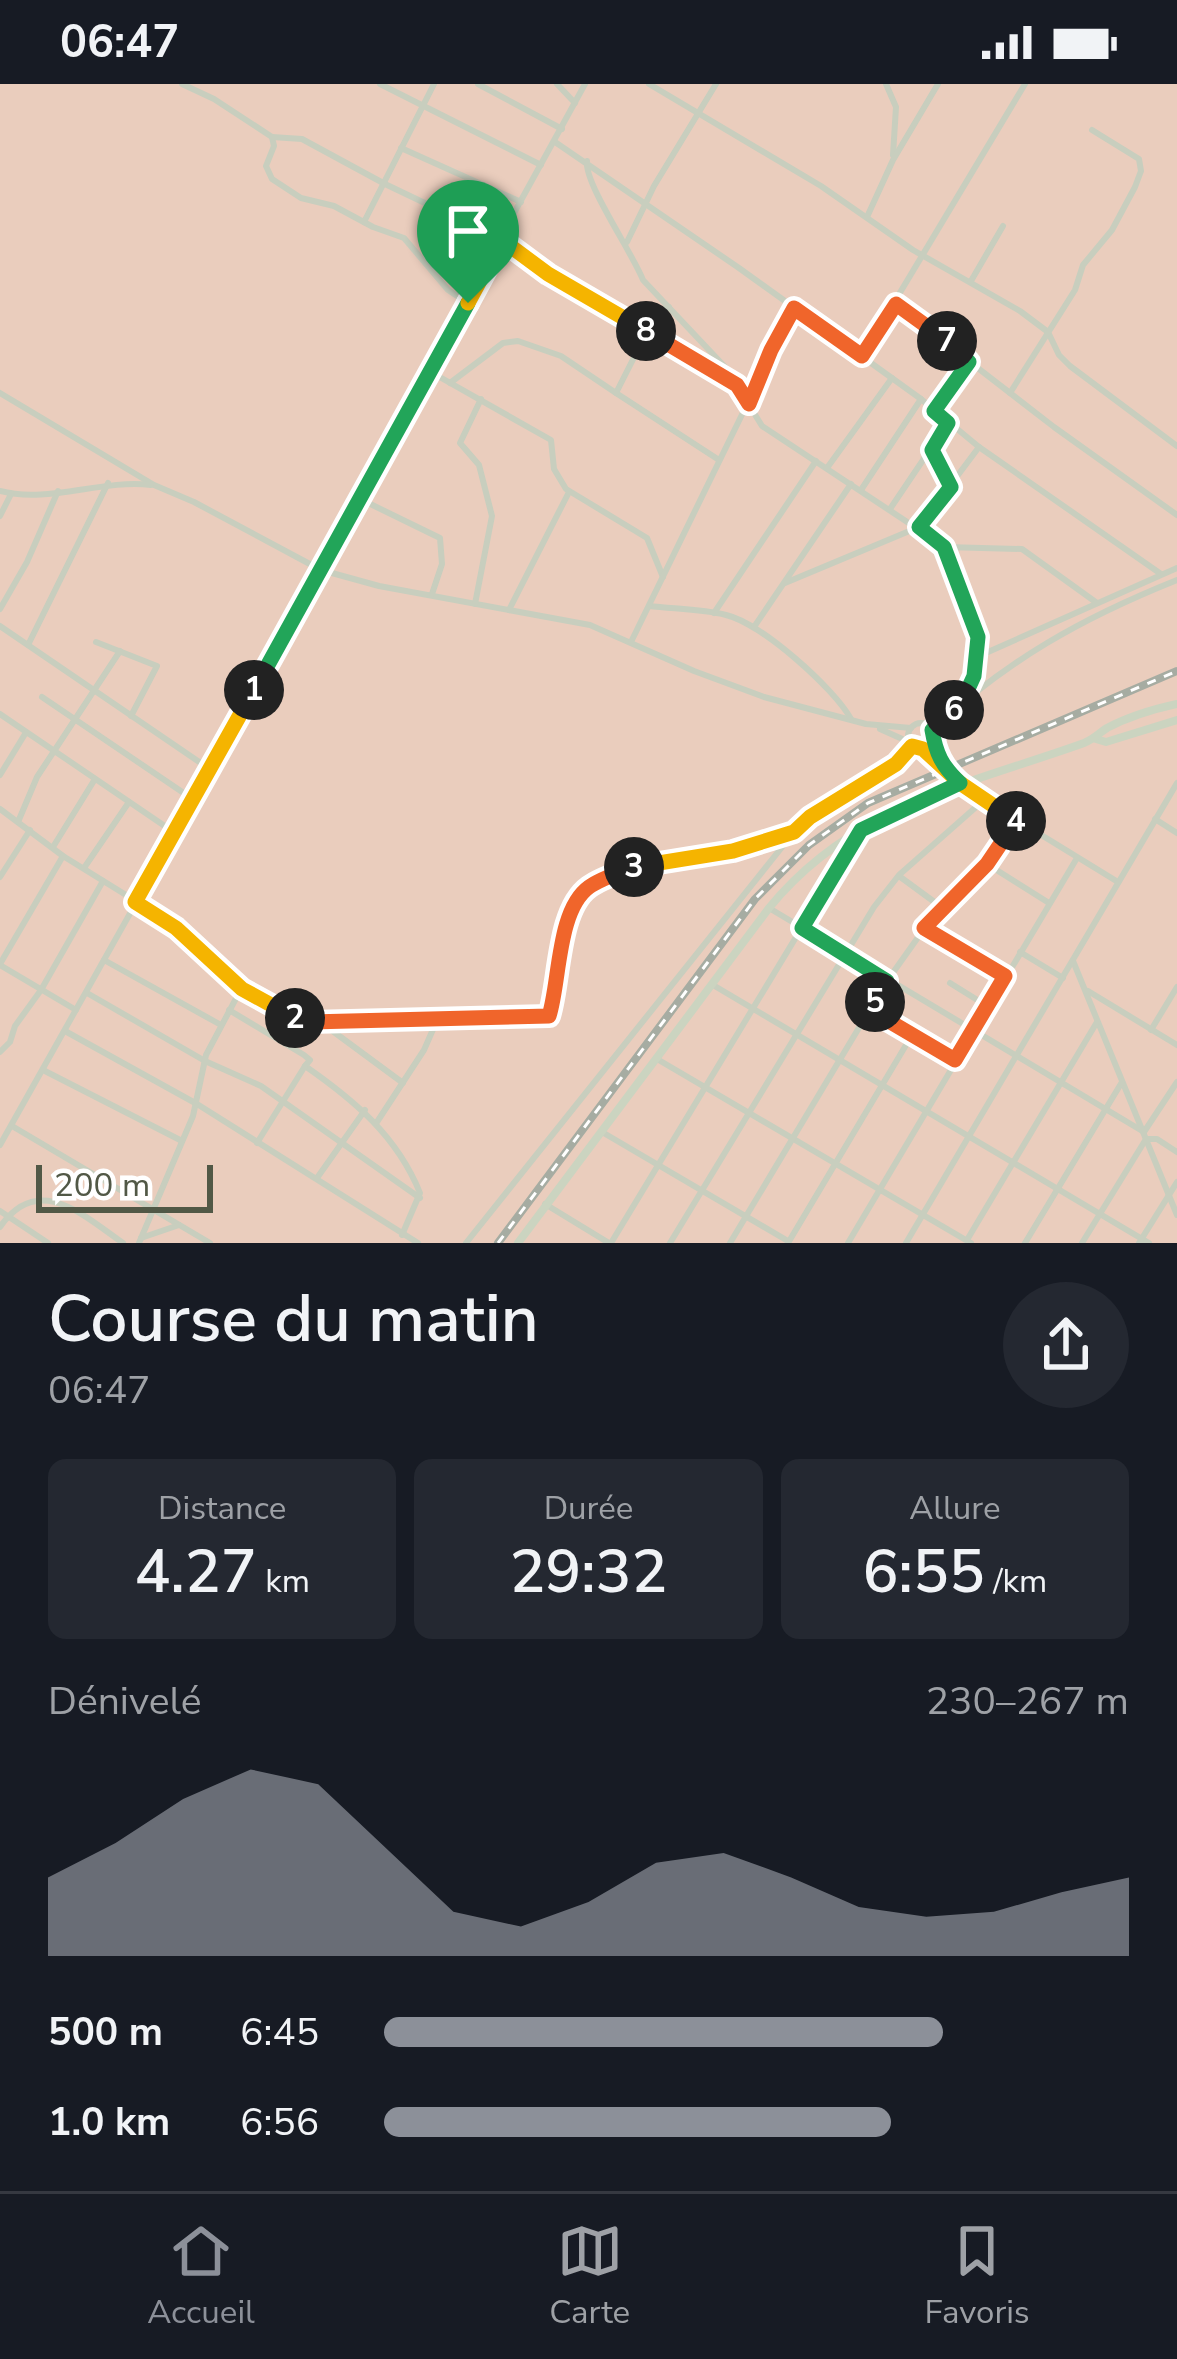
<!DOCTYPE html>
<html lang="fr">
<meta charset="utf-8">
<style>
body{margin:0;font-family:"Nunito Sans",sans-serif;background:#242831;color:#f1f3f6;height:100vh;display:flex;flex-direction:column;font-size:45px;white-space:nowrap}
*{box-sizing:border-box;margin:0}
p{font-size:39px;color:#9ea1a6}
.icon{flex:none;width:66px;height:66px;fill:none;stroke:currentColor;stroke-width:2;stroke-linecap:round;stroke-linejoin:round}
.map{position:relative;height:1159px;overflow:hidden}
.side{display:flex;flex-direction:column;background:#171b24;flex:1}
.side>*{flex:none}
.scale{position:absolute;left:36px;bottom:30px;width:177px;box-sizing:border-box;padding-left:12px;border:6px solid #515846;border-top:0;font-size:33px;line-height:42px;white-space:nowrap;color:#515846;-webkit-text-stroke:9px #fff;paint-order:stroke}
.pin{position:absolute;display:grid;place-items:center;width:102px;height:102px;color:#fff;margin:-123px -51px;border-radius:50% 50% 50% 0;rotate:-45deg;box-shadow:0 0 12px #0007}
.pin .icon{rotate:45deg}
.km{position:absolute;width:60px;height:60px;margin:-30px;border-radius:50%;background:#222;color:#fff;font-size:33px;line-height:60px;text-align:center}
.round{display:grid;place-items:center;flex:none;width:126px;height:126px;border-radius:63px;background:#242831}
.summary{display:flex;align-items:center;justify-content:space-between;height:204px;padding:0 48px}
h1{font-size:66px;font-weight:600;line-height:90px}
.metrics{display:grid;grid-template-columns:repeat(3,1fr);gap:18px;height:204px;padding:12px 48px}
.metrics div{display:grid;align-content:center;border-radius:18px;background:#242831;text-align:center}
.metrics b{font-size:60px;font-weight:600}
.metrics small{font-size:33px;font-weight:400}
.metrics p{font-size:33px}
.chart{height:336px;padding:24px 48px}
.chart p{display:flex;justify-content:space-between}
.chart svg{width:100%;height:216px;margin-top:12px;fill:#8c9099;opacity:.7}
ul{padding:0 48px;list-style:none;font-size:39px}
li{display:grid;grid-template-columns:192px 144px 1fr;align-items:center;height:90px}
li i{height:30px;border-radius:15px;background:#8c9099}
.status{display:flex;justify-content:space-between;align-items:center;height:84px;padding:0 60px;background:#171b24;direction:ltr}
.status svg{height:33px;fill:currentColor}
.menu{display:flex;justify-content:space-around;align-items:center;height:168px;border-top:3px solid #363941;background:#171b24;font-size:33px;color:#9ea1a6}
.menu a{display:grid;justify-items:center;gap:6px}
.menu .selected{color:#8c9099}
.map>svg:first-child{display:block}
.green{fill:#eacdbd}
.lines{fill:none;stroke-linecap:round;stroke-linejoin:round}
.street{stroke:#c8cebe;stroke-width:6}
.secondary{stroke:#cbd4c0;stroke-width:8}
.rail-casing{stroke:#a6aca2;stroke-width:8}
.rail{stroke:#fff;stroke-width:3;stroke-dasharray:9;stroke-linecap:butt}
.split-1-casing{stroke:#fff;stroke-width:24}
.split-2-casing{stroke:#fff;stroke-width:24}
.split-3-casing{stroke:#fff;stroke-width:24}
.split-4-casing{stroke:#fff;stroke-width:24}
.split-5-casing{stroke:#fff;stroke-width:24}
.split-6-casing{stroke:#fff;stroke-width:24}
.split-7-casing{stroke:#fff;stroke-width:24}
.split-8-casing{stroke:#fff;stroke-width:24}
.split-9-casing{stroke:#fff;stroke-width:24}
.split-1{stroke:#22a559;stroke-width:15}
.split-2{stroke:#f5b400;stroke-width:15}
.split-3{stroke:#f0652b;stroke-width:15}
.split-4{stroke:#f5b400;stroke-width:15}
.split-5{stroke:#f0652b;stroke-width:15}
.split-6{stroke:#22a559;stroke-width:15}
.split-7{stroke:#22a559;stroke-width:15}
.split-8{stroke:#f0652b;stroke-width:15}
.split-9{stroke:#f5b400;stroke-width:15}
</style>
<div class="status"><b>06:47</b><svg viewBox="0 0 49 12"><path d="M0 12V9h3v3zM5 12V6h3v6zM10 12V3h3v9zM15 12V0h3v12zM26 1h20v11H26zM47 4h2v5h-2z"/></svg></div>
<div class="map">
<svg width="1177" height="1159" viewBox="0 0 1177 1159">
<rect width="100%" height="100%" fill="#ededef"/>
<rect class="green" x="0" y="0" width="1177" height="1159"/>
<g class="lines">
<g class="street">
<polyline points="182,0 214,15 272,53 274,62 266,82 272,95 301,114 334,122 373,143 404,154 448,206 468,219"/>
<polyline points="380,0 541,81"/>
<polyline points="478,0 562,45"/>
<polyline points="557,0 575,19"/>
<polyline points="649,0 821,102 913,166 1020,227 1048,248 1059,271 1070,282 1177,362"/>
<polyline points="886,0 896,23 893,71"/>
<polyline points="272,53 302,55 385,100 502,156 548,190 734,299"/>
<polyline points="555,58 739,184 921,315 979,363 1161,490"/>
<polyline points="401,64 521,118"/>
<path d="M587 77C584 99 632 168 643 196L726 284 762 342 945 463 979 563 974 592 963 616"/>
<polyline points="867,133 893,76 938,0"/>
<polyline points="364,138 434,0"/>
<polyline points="627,158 654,102 716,0"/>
<polyline points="971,197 1003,142"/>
<polyline points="895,220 1054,343 1177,431"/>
<polyline points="669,223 656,230 616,309 719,376"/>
<polyline points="862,272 1025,0"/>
<polyline points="429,287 551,356 554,385 566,405 647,454 663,493"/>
<polyline points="450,299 503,259 518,257 561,272 616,309"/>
<polyline points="0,309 154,401 194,418 321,486 379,502 590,541 694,587 764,613 866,640 911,644"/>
<polyline points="1010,309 1075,206 1083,181 1112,146 1135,103 1141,87 1139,75 1092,46"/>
<polyline points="934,327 969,278"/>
<polyline points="932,366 951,403"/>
<polyline points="827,384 892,294"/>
<polyline points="861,406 921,315"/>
<path d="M0 407C48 420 101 395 151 401"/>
<polyline points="358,414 440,454 442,480 432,510"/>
<polyline points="890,425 948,339"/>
<polyline points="0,432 11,410"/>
<polyline points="945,463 1022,465 1097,519"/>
<polyline points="785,499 919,443 979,363"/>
<polyline points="475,520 492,432 479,381 460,359 481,315"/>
<path d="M649 522C674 525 702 525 726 531 761 539 834 604 851 635"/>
<polyline points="0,525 27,478 58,407"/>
<polyline points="509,526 569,408"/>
<polyline points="714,529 816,377"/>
<polyline points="0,542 211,686"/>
<polyline points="754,543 851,400"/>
<polyline points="96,558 157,582 131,632"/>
<polyline points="631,558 794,224"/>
<polyline points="28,561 108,399"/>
<polyline points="979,572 1177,484"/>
<polyline points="42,613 194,716"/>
<polyline points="0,630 175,749"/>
<circle cx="921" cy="652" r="13"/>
<polyline points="880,645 909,658"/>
<path d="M932 646C1007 576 1082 534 1177 496"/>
<polyline points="923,665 984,716 1118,798"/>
<polyline points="0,691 25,650"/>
<polyline points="0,725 63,772 168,837 241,905 299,936 549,932 573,824 590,802 634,783 733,767 794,748"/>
<polyline points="1155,735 1177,749"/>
<polyline points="18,738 37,693 120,567"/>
<polyline points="53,763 95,695"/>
<polyline points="987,780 1049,819"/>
<polyline points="84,784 129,718"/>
<polyline points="899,792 944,825"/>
<polyline points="0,793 30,746"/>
<polyline points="769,824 1144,1048 1177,998"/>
<polyline points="925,845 1005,892"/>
<polyline points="1020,868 1063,894"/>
<polyline points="104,876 221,941"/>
<polyline points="1073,877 1177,1131"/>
<polyline points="0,880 63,772"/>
<polyline points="0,881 76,926"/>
<polyline points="950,899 987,922"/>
<polyline points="713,901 1149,1159"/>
<polyline points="1088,907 1177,961"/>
<polyline points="87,909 205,977 261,1002 420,1114"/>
<path d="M229 926 304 971 310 976 305 982C354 1016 397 1052 420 1109L402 1151"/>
<polyline points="870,926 955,976"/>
<polyline points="319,937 403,999"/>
<polyline points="1151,946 1177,903"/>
<polyline points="65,947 197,1020 418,1159"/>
<polyline points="0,968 10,958 15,942 41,906 103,797"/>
<polyline points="657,975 971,1159"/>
<polyline points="43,986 182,1057"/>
<polyline points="377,1038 424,966 438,934"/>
<polyline points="12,1042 210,1159"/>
<polyline points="602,1048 788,1157"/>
<polyline points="257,1059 305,982"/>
<polyline points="0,1061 301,525 349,429 585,0"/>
<polyline points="317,1094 365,1026"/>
<polyline points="545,1120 609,1159"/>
<polyline points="0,1127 48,1159"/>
<path d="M0 1143C38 1088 83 1131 123 1159"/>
<polyline points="141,1154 179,1141"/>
<polyline points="967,1156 1097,938"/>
<polyline points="139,1159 193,1032 206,971 241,905"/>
<path d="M466 1159 794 748C828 712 879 700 912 662"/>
<polyline points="611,1159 859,749"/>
<polyline points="670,1159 874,823 899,791 984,716"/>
<polyline points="730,1159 887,897 924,845 987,780 1017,736"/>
<polyline points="788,1159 912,951"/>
<polyline points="848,1159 1077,774"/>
<polyline points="906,1159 1177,699"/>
<polyline points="1025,1159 1122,998"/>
<polyline points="1082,1159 1146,1055 1157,1055 1177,1068"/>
<polyline points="1139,1159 1177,1098"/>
</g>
<g class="secondary">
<polyline points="1096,655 1106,658 1177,636"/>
<path d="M518 1159 769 824C853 721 967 701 1084 659 1094 655 1099 649 1107 644 1128 633 1154 625 1177 620"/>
</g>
<g class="rail-casing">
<polyline id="rail" points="498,1159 755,815 809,761 868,719 1177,587"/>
</g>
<use href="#rail" class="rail"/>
</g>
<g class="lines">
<g class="split-1-casing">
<polyline id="split-1" points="254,606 468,219"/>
</g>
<g class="split-2-casing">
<polyline id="split-2" points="254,606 135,818 176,844 242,905 295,934"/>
</g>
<g class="split-3-casing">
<path id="split-3" d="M295 934 310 938 549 932C560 898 557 826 589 803 601 794 619 789 634 783"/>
</g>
<g class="split-4-casing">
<polyline id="split-4" points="634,783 733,767 794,748 810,733 896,680 912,662 923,665 960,699 1016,737"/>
</g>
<g class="split-5-casing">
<polyline id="split-5" points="875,918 870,926 955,976 1005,892 924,844 987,780 1016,737"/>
</g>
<g class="split-6-casing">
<path id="split-6" d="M875 918 887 897 802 844 861 746 960 699C942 682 936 670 932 646L954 626"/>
</g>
<g class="split-7-casing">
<polyline id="split-7" points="947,257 969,278 934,327 948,339 932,366 951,403 919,443 944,463 978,553 974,592 963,616 954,626"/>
</g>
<g class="split-8-casing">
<polyline id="split-8" points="646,247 737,301 749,320 771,266 794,224 862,272 896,220 947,257"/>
</g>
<g class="split-9-casing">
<polyline id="split-9" points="468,219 502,156 548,190 646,247"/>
</g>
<use href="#split-1" class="split-1"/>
<use href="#split-2" class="split-2"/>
<use href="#split-3" class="split-3"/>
<use href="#split-4" class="split-4"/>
<use href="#split-5" class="split-5"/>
<use href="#split-6" class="split-6"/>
<use href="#split-7" class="split-7"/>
<use href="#split-8" class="split-8"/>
<use href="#split-9" class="split-9"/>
</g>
</svg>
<div class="scale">200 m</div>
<div class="pin" style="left:468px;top:219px;background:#1e9e55"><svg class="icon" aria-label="arrive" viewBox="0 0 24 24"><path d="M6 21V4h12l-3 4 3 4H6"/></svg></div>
<b class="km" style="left:254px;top:606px">1</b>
<b class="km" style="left:295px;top:934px">2</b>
<b class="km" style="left:634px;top:783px">3</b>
<b class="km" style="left:1016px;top:737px">4</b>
<b class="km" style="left:875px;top:918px">5</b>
<b class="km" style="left:954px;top:626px">6</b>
<b class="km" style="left:947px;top:257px">7</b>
<b class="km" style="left:646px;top:247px">8</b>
</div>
<section class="side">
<div class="summary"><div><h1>Course du matin</h1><p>06:47</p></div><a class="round"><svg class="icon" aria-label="share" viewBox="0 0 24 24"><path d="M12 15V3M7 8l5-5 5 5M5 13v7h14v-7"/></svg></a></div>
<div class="metrics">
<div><p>Distance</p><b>4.27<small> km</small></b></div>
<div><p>Durée</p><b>29:32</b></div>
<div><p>Allure</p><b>6:55<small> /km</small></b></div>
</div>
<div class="chart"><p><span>Dénivelé</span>230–267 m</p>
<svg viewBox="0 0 160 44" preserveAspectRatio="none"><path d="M0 44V28L10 21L20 12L30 6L40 9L50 22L60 35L70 38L80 33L90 25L100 23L110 28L120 34L130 36L140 35L150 31L160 28V44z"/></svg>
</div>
<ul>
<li><b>500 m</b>6:45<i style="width:75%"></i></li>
<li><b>1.0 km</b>6:56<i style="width:68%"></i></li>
</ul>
</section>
<nav class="menu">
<a class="selected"><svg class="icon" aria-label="home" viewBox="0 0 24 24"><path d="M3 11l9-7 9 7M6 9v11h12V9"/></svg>Accueil</a>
<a><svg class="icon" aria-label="map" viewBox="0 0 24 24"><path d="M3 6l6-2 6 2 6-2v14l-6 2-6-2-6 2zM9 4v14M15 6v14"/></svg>Carte</a>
<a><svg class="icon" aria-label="saved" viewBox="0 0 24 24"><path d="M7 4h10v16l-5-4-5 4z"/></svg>Favoris</a>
</nav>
